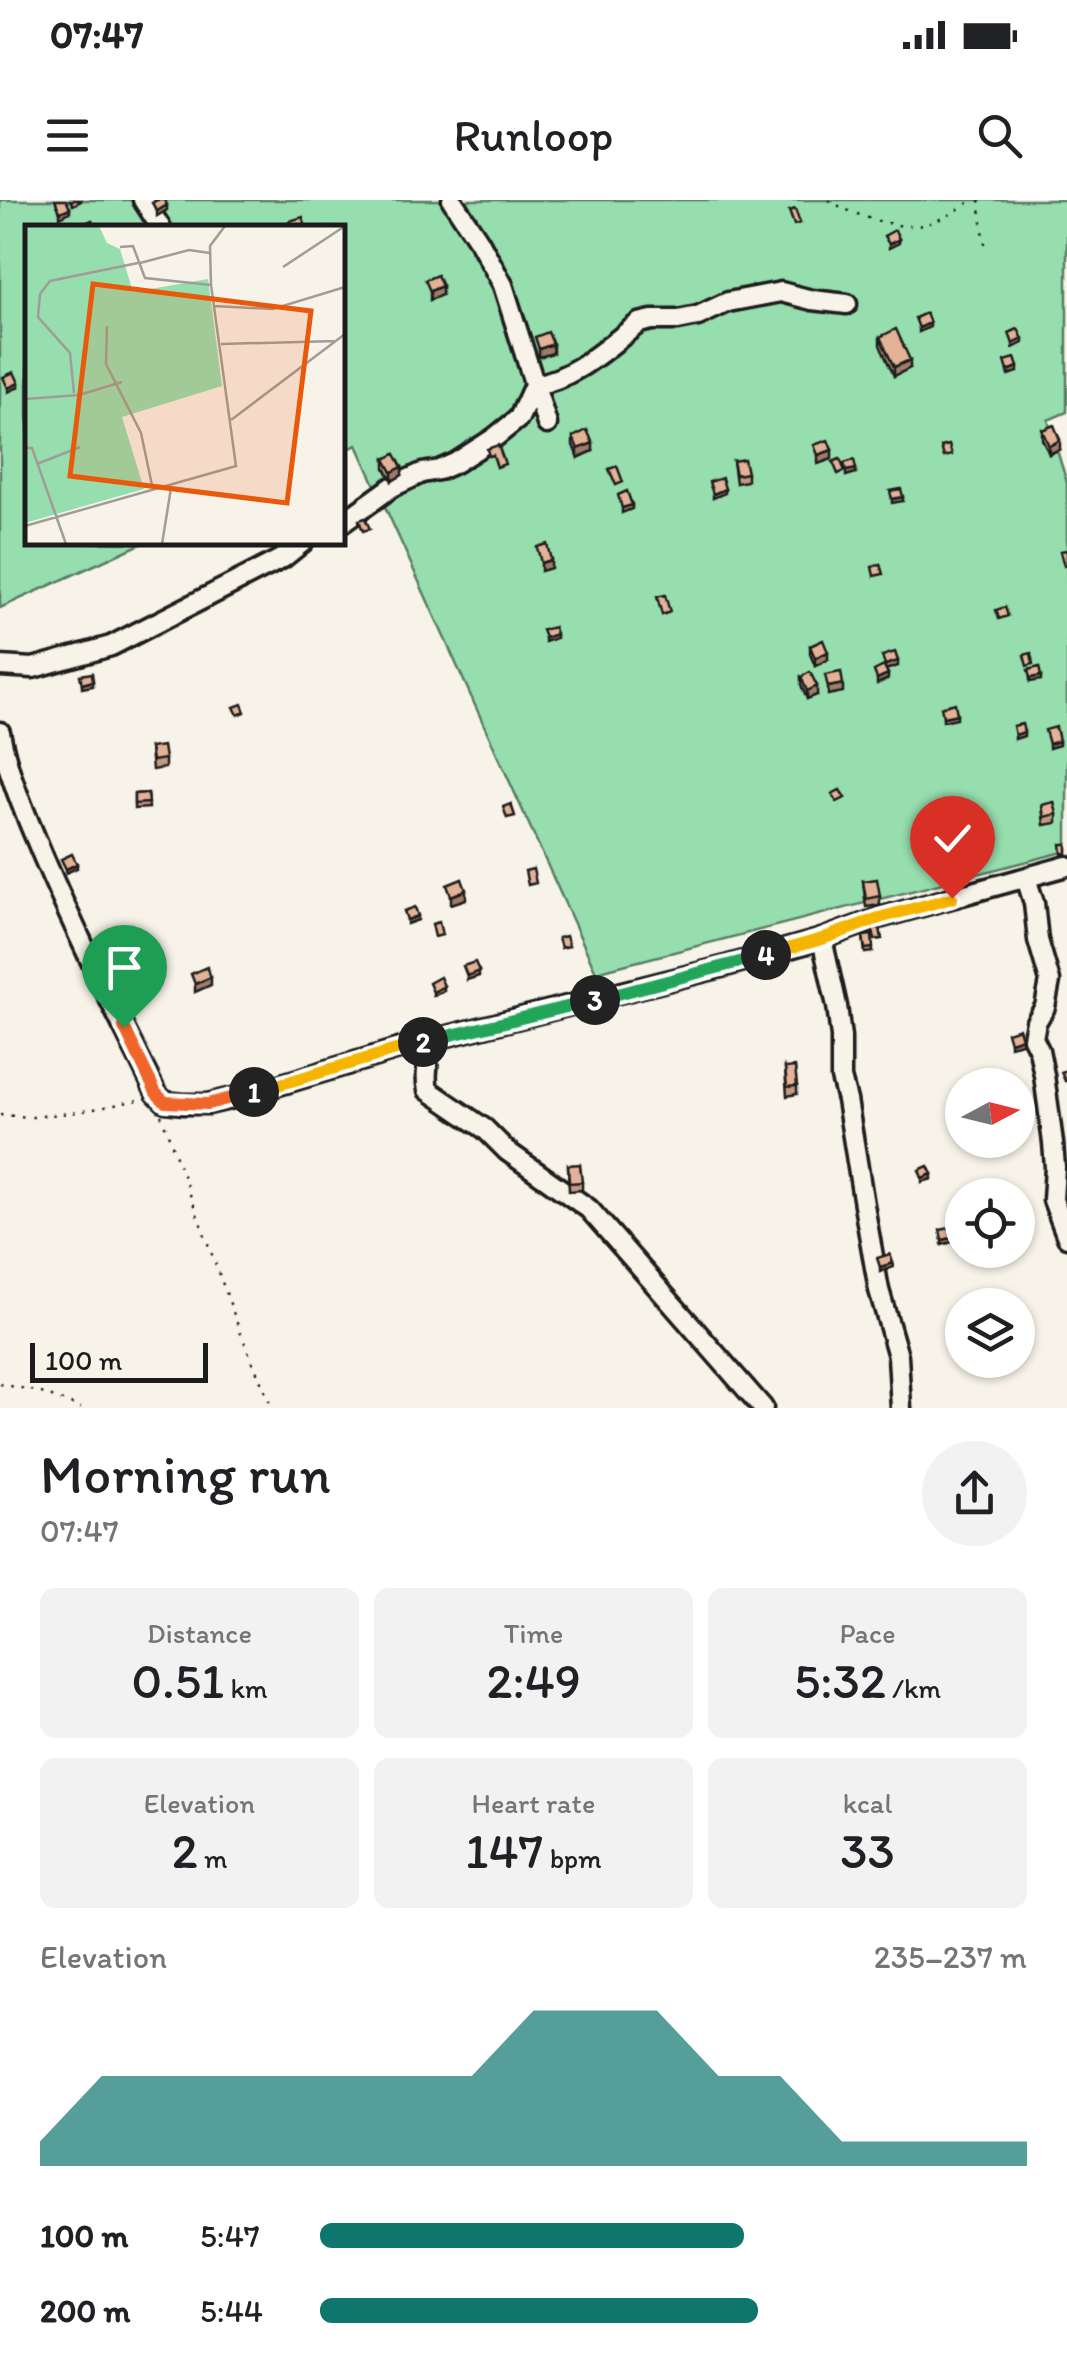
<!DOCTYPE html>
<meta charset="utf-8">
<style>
body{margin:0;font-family:Itim,sans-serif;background:#f2f2f2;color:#202124;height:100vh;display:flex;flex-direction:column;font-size:38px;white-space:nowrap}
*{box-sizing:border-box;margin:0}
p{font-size:32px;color:#757577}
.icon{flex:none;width:55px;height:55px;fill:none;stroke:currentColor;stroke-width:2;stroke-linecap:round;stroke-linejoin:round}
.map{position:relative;height:1208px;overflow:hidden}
.sheet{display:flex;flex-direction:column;background:#fff;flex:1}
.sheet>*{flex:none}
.needle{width:65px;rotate:83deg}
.fabs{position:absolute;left:945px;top:868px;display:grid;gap:20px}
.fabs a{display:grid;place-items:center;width:90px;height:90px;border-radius:50%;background:#fff;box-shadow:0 2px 8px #0004;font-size:50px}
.scale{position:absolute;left:30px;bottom:25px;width:178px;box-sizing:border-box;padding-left:10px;border:5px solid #1c1c1c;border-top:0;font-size:28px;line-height:35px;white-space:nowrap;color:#1c1c1c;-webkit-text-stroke:8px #f7f3e8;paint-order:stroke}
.pin{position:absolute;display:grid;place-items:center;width:85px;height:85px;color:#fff;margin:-102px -42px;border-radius:50% 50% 50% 0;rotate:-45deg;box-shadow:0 0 10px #0007}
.pin .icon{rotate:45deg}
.km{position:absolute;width:50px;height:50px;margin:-25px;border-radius:50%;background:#222;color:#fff;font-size:28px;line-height:50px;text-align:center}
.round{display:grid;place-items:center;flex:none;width:105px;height:105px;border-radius:52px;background:#f2f2f2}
.overview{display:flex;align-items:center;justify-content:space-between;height:170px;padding:0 40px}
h1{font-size:55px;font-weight:600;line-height:75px}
.figures{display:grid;grid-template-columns:repeat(3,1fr);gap:15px;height:170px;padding:10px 40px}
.figures div{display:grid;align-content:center;border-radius:15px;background:#f2f2f2;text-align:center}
.figures b{font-size:50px;font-weight:600}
.figures small{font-size:28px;font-weight:400}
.figures p{font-size:28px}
.chart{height:280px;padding:20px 40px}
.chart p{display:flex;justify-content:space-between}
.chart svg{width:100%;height:180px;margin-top:10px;fill:#0f766e;opacity:.7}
ul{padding:0 40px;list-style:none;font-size:32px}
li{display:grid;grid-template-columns:160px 120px 1fr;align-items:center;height:75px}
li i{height:25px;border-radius:12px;background:#0f766e}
.status{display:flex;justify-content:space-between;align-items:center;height:70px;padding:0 50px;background:#fff;direction:ltr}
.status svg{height:28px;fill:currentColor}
header{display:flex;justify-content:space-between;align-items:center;height:130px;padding:0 40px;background:#fff;font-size:45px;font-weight:600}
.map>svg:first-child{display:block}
.green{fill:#96deae;stroke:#597d65;stroke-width:2.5}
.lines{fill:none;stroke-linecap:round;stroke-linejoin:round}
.minor-casing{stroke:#1c1c1c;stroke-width:25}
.path{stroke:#1c1c1c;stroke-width:2.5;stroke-dasharray:2.5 8;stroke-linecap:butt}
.minor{stroke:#f7f3e8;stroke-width:18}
.wall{fill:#c49981;stroke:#1c1c1c;stroke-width:2.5}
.shaded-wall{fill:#a07d69;stroke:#1c1c1c;stroke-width:2.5}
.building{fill:#e4b296;stroke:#1c1c1c;stroke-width:2.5}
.split-1-casing{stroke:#fff;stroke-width:20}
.split-2-casing{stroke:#fff;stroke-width:20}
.split-3-casing{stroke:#fff;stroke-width:20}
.split-4-casing{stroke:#fff;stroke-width:20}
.split-5-casing{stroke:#fff;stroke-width:20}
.split-1{stroke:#f0652b;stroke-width:12}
.split-2{stroke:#f5b400;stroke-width:12}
.split-3{stroke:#22a559;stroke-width:12}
.split-4{stroke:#22a559;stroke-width:12}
.split-5{stroke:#f5b400;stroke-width:12}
.inset-road{fill:none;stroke:#9f9d96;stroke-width:2.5}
.view{fill:#e8590c;fill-opacity:0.15;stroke:#e8590c;stroke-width:5}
.inset-edge{fill:none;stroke:#1c1c1c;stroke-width:5}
</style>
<div class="status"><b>07:47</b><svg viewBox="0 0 49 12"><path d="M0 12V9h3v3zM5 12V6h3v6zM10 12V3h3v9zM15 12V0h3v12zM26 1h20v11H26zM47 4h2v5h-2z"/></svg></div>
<header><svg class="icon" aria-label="menu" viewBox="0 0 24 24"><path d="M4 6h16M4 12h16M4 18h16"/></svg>Runloop<svg class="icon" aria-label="search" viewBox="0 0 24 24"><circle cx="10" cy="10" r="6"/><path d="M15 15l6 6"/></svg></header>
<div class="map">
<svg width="1067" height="1208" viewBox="0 0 1067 1208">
<rect width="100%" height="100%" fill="#f7f3e8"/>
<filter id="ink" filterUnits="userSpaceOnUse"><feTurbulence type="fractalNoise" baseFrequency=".01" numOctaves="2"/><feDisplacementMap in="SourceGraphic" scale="20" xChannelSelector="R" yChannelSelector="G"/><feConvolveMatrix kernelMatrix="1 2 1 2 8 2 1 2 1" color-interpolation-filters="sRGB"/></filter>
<g filter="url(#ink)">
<polygon class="green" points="0,0 1067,0 1067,212 1048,220 1067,283 1067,651 596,772 357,245 343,251 342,28 28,28 28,342 143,343 0,408"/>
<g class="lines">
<g class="minor-casing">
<g id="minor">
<polyline points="143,0 161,28"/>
<polyline points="452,0 479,41 503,85 547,224"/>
<path d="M342 323 392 287 422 273 439 270 455 263 494 238 519 218 534 185C575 179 607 147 639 123L652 120H678L698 116 728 102 781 92 812 100 847 104"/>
<polyline points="0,466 33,468 111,446 283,358 303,342"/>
<path d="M0 532C8 576 26 615 43 656 77 736 117 814 156 893L165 902 184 904H208L242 896 412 845 722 767 822 739 879 718 1067 666"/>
<polyline points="1026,678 1034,703 1038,740 1050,781 1045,807 1036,822 1033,838 1039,850 1044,875 1053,943 1055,967 1053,1000 1067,1037"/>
<polyline points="822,739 837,806 841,837 841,878 847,900 866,1017 879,1090 898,1156 901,1208"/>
<path d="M412 845C438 860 422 865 428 890L485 929 507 951 589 1009 763 1208"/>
</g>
</g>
<g class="path">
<path d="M829 0C849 14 897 30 922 25 939 22 959 9 973 0"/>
<polyline points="979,0 986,52"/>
<polyline points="0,915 33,917 79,912 144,899"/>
<polyline points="161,915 241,1134 272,1208"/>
<polyline points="0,1184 36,1191 81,1208"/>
</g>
<use href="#minor" class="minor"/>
</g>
<g class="wall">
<polygon points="880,137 910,168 894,176 880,145"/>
<polygon points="1042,230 1060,249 1049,254 1042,239"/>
<polygon points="573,237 593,251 578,258 573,245"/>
<polygon points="385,259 402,275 392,281 385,268"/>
<polygon points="733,261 747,273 747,281 736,283"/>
<polygon points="810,446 828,460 815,466 810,454"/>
<polygon points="801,477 817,495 807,499 801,485"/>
<polygon points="150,548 165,559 165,568 152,570"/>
<polygon points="148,593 149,608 134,609 134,594"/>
<polygon points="1042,605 1057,614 1057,623 1044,625"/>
<polygon points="949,619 963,638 963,646 952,648"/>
<polygon points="863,681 880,696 880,705 866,707"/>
<polygon points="872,735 873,752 865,753 863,736"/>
<polygon points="785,868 797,886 797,894 787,896"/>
<polygon points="568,965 582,982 582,990 569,991"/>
</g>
<g class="shaded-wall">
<polygon points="167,5 167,10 157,16 157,11"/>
<polygon points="70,8 70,12 60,17 60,12"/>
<polygon points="899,39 899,43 889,48 889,44"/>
<polygon points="442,86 442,95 430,100 430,91"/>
<polygon points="930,123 930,127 919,132 919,128"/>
<polygon points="1023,139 1023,143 1013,148 1013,144"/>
<polygon points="553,144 553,153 539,157 539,149"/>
<polygon points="910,160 910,168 894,176 894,167"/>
<polygon points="1018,167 1018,172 1008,175 1008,171"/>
<polygon points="19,183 19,187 8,192 8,188"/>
<polygon points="1060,240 1060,249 1049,254 1049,246"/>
<polygon points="593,243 593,251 578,258 578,249"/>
<polygon points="832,250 832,259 818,264 818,255"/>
<polygon points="402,267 402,275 392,281 392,272"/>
<polygon points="856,269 856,273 846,276 846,271"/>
<polygon points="725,289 725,293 713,298 713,294"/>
<polygon points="903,297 903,301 892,303 892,299"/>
<polygon points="632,305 632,309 622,313 622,308"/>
<polygon points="551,360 551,368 541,371 541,363"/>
<polygon points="556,434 556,438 545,442 545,438"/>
<polygon points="828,452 828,460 815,466 815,458"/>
<polygon points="898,461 898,466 885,470 885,465"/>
<polygon points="888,474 888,479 877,484 877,479"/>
<polygon points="1041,476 1041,480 1030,482 1030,478"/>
<polygon points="93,481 93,486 82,488 82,484"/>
<polygon points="843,484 843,492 828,495 828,487"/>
<polygon points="817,486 817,495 807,499 807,491"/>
<polygon points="957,514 957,518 943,521 943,517"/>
<polygon points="1024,532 1024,536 1015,539 1015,535"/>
<polygon points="1059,541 1059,545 1049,548 1049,544"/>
<polygon points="77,664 77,668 66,673 66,669"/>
<polygon points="466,690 466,699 451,704 451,696"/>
<polygon points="418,716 418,720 407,724 407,720"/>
<polygon points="479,771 479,776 467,780 467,776"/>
<polygon points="211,777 211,785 195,792 195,784"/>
<polygon points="444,786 444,791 433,796 433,792"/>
<polygon points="1022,838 1022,843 1010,846 1010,842"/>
<polygon points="932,974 932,979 922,982 922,978"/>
<polygon points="952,1038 952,1042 942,1045 942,1040"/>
<polygon points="893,1063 893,1067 880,1072 880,1067"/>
</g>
<g class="building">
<polygon points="55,0 66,0 70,8 60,12"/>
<polygon points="70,0 81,0 81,1 73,5"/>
<polygon points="157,0 164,0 167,5 157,11 152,3"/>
<polygon points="795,9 800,23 794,25 789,11"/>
<polygon points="303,17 306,28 291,28 289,21"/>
<polygon points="92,20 95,28 82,28 81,25"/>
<polygon points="895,30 899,39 889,44 884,36"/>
<polygon points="437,75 442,86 430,91 425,80"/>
<polygon points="926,113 930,123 919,128 915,118"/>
<polygon points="896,129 910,160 894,167 880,137"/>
<polygon points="1018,129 1023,139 1013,144 1009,133"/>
<polygon points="548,132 553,144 539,149 535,137"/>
<polygon points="1015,158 1018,167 1008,171 1005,161"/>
<polygon points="14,172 19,183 8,188 3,177"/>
<polygon points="1054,225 1060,240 1049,246 1042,230"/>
<polygon points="587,230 593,243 578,249 573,237"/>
<polygon points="828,240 832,250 818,255 814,245"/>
<polygon points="498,245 505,264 497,267 493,255 489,256 487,249"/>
<polygon points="949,245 952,255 944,257 941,247"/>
<polygon points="395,254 402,267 392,272 385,259"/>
<polygon points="744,259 747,273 736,275 733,261"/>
<polygon points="840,259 845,271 838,274 833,262"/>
<polygon points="854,260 856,269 846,271 844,263"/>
<polygon points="617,266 623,282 616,285 609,269"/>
<polygon points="722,278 725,289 713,294 709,282"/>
<polygon points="901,289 903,297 892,299 890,291"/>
<polygon points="627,291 632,305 622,308 618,295"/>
<polygon points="365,318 370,329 363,331 359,320"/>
<polygon points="547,344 551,360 541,363 537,347"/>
<polygon points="1067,350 1067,365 1064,366 1060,351"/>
<polygon points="880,364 883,374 874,376 872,367"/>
<polygon points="665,395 670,412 662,415 657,397"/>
<polygon points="1005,407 1008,416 999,419 996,410"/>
<polygon points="554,427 556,434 545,438 542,430"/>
<polygon points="823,440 828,452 815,458 810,446"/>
<polygon points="895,452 898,461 885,465 882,456"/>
<polygon points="1031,453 1033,464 1027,466 1024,455"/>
<polygon points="884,466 888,474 877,479 874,471"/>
<polygon points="1039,467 1041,476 1030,478 1028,470"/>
<polygon points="810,472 817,486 807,491 801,477"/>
<polygon points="841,472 843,484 828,487 825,475"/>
<polygon points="92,473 93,481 82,484 80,475"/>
<polygon points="955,503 957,514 943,517 941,507"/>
<polygon points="242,504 245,512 238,515 234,507"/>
<polygon points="1022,524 1024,532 1015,535 1013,526"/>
<polygon points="1056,527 1059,541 1049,544 1045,530"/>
<polygon points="163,546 165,559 152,561 150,548"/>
<polygon points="840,590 845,598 837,602 832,594"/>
<polygon points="148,593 149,603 134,604 134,594"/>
<polygon points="1054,602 1057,614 1044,617 1042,605"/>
<polygon points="511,604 515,616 507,618 503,607"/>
<polygon points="960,618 963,638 952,639 949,619"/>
<polygon points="1061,644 1067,644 1067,653 1062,654"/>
<polygon points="72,654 77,664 66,669 61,659"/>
<polygon points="533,669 536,683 528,685 525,671"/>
<polygon points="462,679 466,690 451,696 447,685"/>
<polygon points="877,679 880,696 866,699 863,681"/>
<polygon points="415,707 418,716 407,720 404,711"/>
<polygon points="439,722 442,735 435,737 432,724"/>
<polygon points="880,728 882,739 875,740 873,729"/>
<polygon points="872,735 873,748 865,749 863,736"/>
<polygon points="566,736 569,746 561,748 558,738"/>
<polygon points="475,762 479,771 467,776 463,766"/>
<polygon points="207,767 211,777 195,784 191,774"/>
<polygon points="440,777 444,786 433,792 429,783"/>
<polygon points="1019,828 1022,838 1010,842 1007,832"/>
<polygon points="795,867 797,886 787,887 785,868"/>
<polygon points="1067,870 1067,880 1065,881 1061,872"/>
<polygon points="580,964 582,982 569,983 568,965"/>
<polygon points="928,966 932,974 922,978 919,970"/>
<polygon points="950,1028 952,1038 942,1040 940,1030"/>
<polygon points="890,1054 893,1063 880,1067 877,1058"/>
</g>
</g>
<g class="lines" filter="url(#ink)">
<g class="split-1-casing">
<polyline id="split-1" points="124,827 156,893 165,902 208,904 254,892"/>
</g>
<g class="split-2-casing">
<polyline id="split-2" points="254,892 423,842"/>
</g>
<g class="split-3-casing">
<polyline id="split-3" points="423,842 595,800"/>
</g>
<g class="split-4-casing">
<polyline id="split-4" points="595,800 766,755"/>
</g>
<g class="split-5-casing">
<polyline id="split-5" points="766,755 822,739 879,718 952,698"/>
</g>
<use href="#split-1" class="split-1"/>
<use href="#split-2" class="split-2"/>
<use href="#split-3" class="split-3"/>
<use href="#split-4" class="split-4"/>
<use href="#split-5" class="split-5"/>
</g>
<g transform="translate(25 25)">
<rect width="320" height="320" fill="#f7f3e8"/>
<path d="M0 1H74L82 18 95 24 108 67 183 54 197 161 97 192 119 264 0 298Z" fill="#96deae"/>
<path class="inset-road" d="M95 22 108 21 120 53 186 60M115 38 164 25 185 28M258 42 320 1M189 81 248 84 320 62M82 101 81 139 116 208 128 265M196 119 311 116M49 168 45 128 13 92 15 69 25 56 113 38M0 174 54 170 97 157M206 195 320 109M0 223H7L41 319M12 239 55 222M0 301 211 241 186 60 185 21 200 1M137 319 146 263"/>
<path class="view" d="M68 59 286 86 262 278 45 251Z"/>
<rect width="320" height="320" class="inset-edge"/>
</g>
</svg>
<div class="fabs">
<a><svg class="needle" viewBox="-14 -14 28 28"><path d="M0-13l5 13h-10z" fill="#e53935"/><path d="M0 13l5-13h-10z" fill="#757577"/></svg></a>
<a><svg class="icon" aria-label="locate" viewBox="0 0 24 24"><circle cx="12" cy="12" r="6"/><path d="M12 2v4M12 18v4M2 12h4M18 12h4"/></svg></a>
<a><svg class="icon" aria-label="layers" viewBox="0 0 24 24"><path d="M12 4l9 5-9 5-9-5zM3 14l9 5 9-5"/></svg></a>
</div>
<div class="scale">100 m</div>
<div class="pin" style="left:124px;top:827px;background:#1e9e55"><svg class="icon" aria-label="arrive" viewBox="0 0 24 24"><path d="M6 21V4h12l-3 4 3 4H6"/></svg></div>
<div class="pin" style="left:952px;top:698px;background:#d93025"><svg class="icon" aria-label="check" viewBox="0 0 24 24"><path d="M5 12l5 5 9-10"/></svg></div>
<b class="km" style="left:254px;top:892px">1</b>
<b class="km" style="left:423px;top:842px">2</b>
<b class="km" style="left:595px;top:800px">3</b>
<b class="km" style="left:766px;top:755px">4</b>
</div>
<section class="sheet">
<div class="overview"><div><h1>Morning run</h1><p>07:47</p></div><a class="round"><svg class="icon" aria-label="share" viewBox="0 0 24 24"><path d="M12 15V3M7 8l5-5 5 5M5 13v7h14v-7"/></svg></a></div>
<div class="figures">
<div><p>Distance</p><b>0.51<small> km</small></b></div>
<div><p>Time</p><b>2:49</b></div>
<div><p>Pace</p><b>5:32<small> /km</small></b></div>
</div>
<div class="figures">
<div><p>Elevation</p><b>2<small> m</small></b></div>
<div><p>Heart rate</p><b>147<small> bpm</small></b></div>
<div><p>kcal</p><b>33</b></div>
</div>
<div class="chart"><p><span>Elevation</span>235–237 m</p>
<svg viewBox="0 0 160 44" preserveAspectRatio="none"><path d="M0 44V38L10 22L20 22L30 22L40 22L50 22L60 22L70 22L80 6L90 6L100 6L110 22L120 22L130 38L140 38L150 38L160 38V44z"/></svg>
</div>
<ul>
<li><b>100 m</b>5:47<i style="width:60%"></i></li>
<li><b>200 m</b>5:44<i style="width:62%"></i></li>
</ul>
</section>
